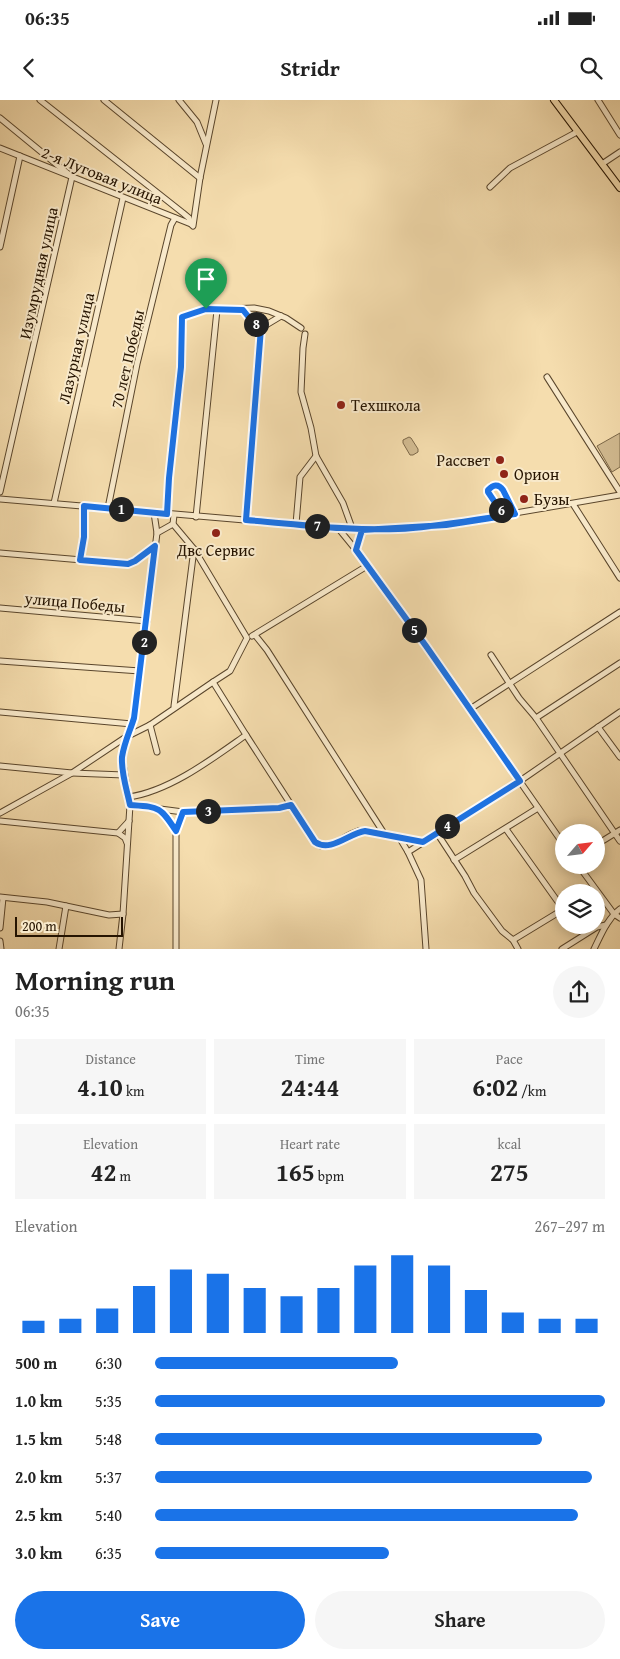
<!DOCTYPE html>
<meta charset="utf-8">
<style>
body{margin:0;font-family:"Gentium Book Plus",serif;background:#f6f6f6;color:#222;height:100vh;display:flex;flex-direction:column;font-size:19px;white-space:nowrap}
*{box-sizing:border-box;margin:0}
p{font-size:16px;color:#767676}
.icon{flex:none;width:28px;height:28px;fill:none;stroke:currentColor;stroke-width:2;stroke-linecap:round;stroke-linejoin:round}
.map{position:relative;height:849px;overflow:hidden}
.sheet{display:flex;flex-direction:column;background:#fff;flex:1}
.sheet>*{flex:none}
.needle{width:32px;rotate:62deg}
.tools{position:absolute;left:555px;top:724px;display:grid;gap:10px}
.tools a{display:grid;place-items:center;width:50px;height:50px;border-radius:50%;background:#fff;box-shadow:0 2px 12px #0003;font-size:25px}
.scale{position:absolute;left:15px;bottom:12px;width:108px;box-sizing:border-box;padding-left:5px;border:2px solid #261401;border-top:0;font-size:14px;line-height:18px;white-space:nowrap;color:#261401;-webkit-text-stroke:4px #f8e9ca;paint-order:stroke}
.pin{position:absolute;display:grid;place-items:center;width:42px;height:42px;color:#fff;margin:-51px -21px;border-radius:50% 50% 50% 0;rotate:-45deg;box-shadow:0 0 5px #0007}
.pin .icon{rotate:45deg}
.km{position:absolute;width:25px;height:25px;margin:-12px;border-radius:50%;background:#222;color:#fff;font-size:14px;line-height:25px;text-align:center}
.round{display:grid;place-items:center;flex:none;width:52px;height:52px;border-radius:26px;background:#f6f6f6}
.summary{display:flex;align-items:center;justify-content:space-between;height:85px;padding:0 15px}
h1{font-size:28px;font-weight:800;line-height:38px}
.stats{display:grid;grid-template-columns:repeat(3,1fr);gap:8px;height:85px;padding:5px 15px}
.stats div{display:grid;align-content:center;border-radius:0px;background:#f6f6f6;text-align:center}
.stats b{font-size:25px;font-weight:800}
.stats small{font-size:14px;font-weight:400}
.stats p{font-size:14px}
.chart{height:140px;padding:10px 15px}
.chart p{display:flex;justify-content:space-between}
.chart svg{width:100%;height:90px;margin-top:5px;stroke:#1a73e8;stroke-width:6}
.primary-button{display:flex;gap:10px;margin-top:auto;padding:10px 15px}
.primary-button a{flex:1;height:58px;border-radius:30px;background:#1a73e8;color:#fff;font-size:20px;font-weight:800;line-height:58px;text-align:center}
.primary-button a+a{background:#f6f6f6;color:#222}
ul{padding:0 15px;list-style:none;font-size:16px}
li{display:grid;grid-template-columns:80px 60px 1fr;align-items:center;height:38px}
li i{height:12px;border-radius:6px;background:#1a73e8}
.status{display:flex;justify-content:space-between;align-items:center;height:35px;padding:0 25px;background:#fff;direction:ltr}
.status svg{height:14px;fill:currentColor}
header{display:flex;justify-content:space-between;align-items:center;height:65px;padding:0 15px;background:#fff;font-size:22px;font-weight:800}
.map>svg:first-child{display:block}
.green{fill:#d2bb91;stroke:#7c6849}
.lines{fill:none;stroke-linecap:round;stroke-linejoin:round}
.minor-casing{stroke:#5a462c;stroke-width:7}
.major-casing{stroke:#261401;stroke-width:8}
.minor{stroke:#f8e9ca;stroke-width:5}
.major{stroke:#f5ddae;stroke-width:6}
.route-casing{stroke:#fff;stroke-width:10}
.route{stroke:#1a73e8;stroke-width:6}
.poi-dot{fill:#8f2418;stroke:#f8e9ca;stroke-width:2}
.labels{text-anchor:middle;dominant-baseline:central;stroke-width:4;stroke-linejoin:round;paint-order:stroke}
.street-label{font-size:16px;fill:#261401;stroke:#f8e9ca}
.poi-label{font-size:16px;fill:#261401;stroke:#f8e9ca;text-anchor:start}
</style>
<div class="status"><b>06:35</b><svg viewBox="0 0 49 12"><path d="M0 12V9h3v3zM5 12V6h3v6zM10 12V3h3v9zM15 12V0h3v12zM26 1h20v11H26zM47 4h2v5h-2z"/></svg></div>
<header><svg class="icon" aria-label="back" viewBox="0 0 24 24"><path d="M15 5l-7 7 7 7"/></svg>Stridr<svg class="icon" aria-label="search" viewBox="0 0 24 24"><circle cx="10" cy="10" r="6"/><path d="M15 15l6 6"/></svg></header>
<div class="map">
<svg width="620" height="849" viewBox="0 0 620 849">
<rect width="100%" height="100%" fill="#f5ddae"/>
<filter id="stains"><feTurbulence type="fractalNoise" baseFrequency=".004" numOctaves="4"/><feColorMatrix values="0 0 0 0 .2 0 0 0 0 .09 0 0 0 0 .02 0 0 0 .5 -.17"/></filter>
<radialGradient id="worn" r=".72"><stop offset=".6" stop-color="#630" stop-opacity="0"/><stop offset="1" stop-color="#630" stop-opacity=".3"/></radialGradient>
<g class="green">
<polygon points="620,333 620,367 612,372 597,346"/>
<polygon points="409,337 411,338 418,349 418,352 413,355 410,355 403,343 403,340"/>
</g>
<g class="lines">
<g class="minor-casing">
<g id="minor">
<polyline points="40,0 183,113 189,118 191,124"/>
<polyline points="104,0 200,78"/>
<polyline points="179,0 197,22 206,44"/>
<polyline points="598,0 620,35"/>
<polyline points="0,18 72,77 0,392"/>
<polyline points="0,48 191,124 193,126 200,78 216,0"/>
<polyline points="602,64 620,52"/>
<polyline points="490,87 510,68 577,32"/>
<polyline points="0,147 20,56"/>
<polyline points="243,210 251,220 261,228"/>
<polyline points="305,234 303,248 301,292 311,328 316,356 343,403 352,428"/>
<polyline points="547,277 620,392"/>
<polyline points="0,399 362,430 398,429 446,425 620,395"/>
<polyline points="54,403 123,98"/>
<polyline points="573,404 620,478"/>
<polyline points="108,408 137,264 171,125 175,118"/>
<polyline points="154,413 157,433"/>
<polyline points="167,414 169,378 181,267 183,217 203,210 254,208 269,211 286,218 301,228"/>
<polyline points="504,416 489,394 488,390 491,386 500,386 515,414"/>
<polyline points="196,417 217,210"/>
<polyline points="246,420 261,228 281,216"/>
<polyline points="296,424 300,377 316,356"/>
<polyline points="338,428 356,450"/>
<polyline points="362,430 356,450 426,546 564,745"/>
<polyline points="0,453 129,464 135,461 155,446"/>
<polyline points="80,460 83,437 84,406"/>
<polyline points="0,508 147,521"/>
<polyline points="255,535 267,550 385,735 399,737 408,752 520,681 620,612"/>
<polyline points="252,536 367,466"/>
<polyline points="491,555 519,598 536,618 620,741"/>
<polyline points="0,561 140,571"/>
<polyline points="174,606 194,449"/>
<polyline points="470,609 620,512"/>
<polyline points="0,612 132,624"/>
<polyline points="536,618 620,563"/>
<polyline points="150,625 157,652"/>
<polyline points="598,627 620,657"/>
<path d="M246 635 315 742 321 746C337 746 344 735 358 731 366 729 377 733 385 735"/>
<polyline points="0,666 72,673 124,675"/>
<path d="M129 697C170 691 212 659 246 635L213 582 230 571 247 538 194 449 173 424 174 415"/>
<polyline points="130,705 183,712 279,708 291,705"/>
<polyline points="162,710 176,731"/>
<polyline points="0,713 72,673 126,637 150,625 213,582"/>
<polyline points="0,721 118,733 125,738 127,743"/>
<polyline points="506,729 563,809"/>
<polyline points="118,733 129,721"/>
<polyline points="437,733 465,776 474,793 502,831 513,840 518,849"/>
<polyline points="399,737 423,742"/>
<polyline points="596,745 620,730"/>
<polyline points="408,752 421,780 426,849"/>
<polyline points="454,760 538,708"/>
<polyline points="578,765 614,814 620,818"/>
<polyline points="0,797 47,802 109,815 123,814"/>
<polyline points="0,828 3,798"/>
<polyline points="513,840 564,809"/>
<polyline points="0,841 1,849"/>
<polyline points="59,849 66,806"/>
<polyline points="119,849 123,814 130,705 122,658 126,637 134,618 157,433 173,424"/>
<polyline points="176,849 176,731 183,712"/>
<polyline points="562,849 597,827 606,825"/>
<path d="M594 849C601 835 607 819 620 809"/>
</g>
</g>
<g class="major-casing">
<polyline id="major" points="554,0 620,88"/>
</g>
<use href="#minor" class="minor"/>
<use href="#major" class="major"/>
</g>
<g class="lines">
<g class="route-casing">
<path id="route" d="M206 209 182 217 181 267 169 378 167 414 84 406V437L80 460 128 464 135 461 155 446 134 618C130 631 124 643 122 657 121 673 127 690 130 705 159 707 160 706 176 731L183 712 279 708 291 705 315 742C331 753 349 733 365 731L423 742 520 681 426 546 356 450 362 430 446 425 504 416 488 392V390C493 385 498 383 503 390L515 414C476 419 438 427 398 429 348 431 297 424 246 420L261 228 251 220 243 210 206 209"/>
</g>
<use href="#route" class="route"/>
</g>
<g class="poi-dot">
<circle cx="341" cy="305" r="5"/>
<circle cx="500" cy="360" r="5"/>
<circle cx="504" cy="374" r="5"/>
<circle cx="524" cy="399" r="5"/>
<circle cx="216" cy="433" r="5"/>
</g>
<g class="labels">
<g class="street-label">
<text transform="translate(102 75) rotate(22)">2-я Луговая улица</text>
<text transform="translate(38 173) rotate(-78)">Изумрудная улица</text>
<text transform="translate(76 248) rotate(-77)">Лазурная улица</text>
<text transform="translate(127 259) rotate(-77)">70 лет Победы</text>
<text transform="translate(75 502) rotate(5)">улица Победы</text>
</g>
<g class="poi-label">
<text x="351" y="305">Техшкола</text>
<text x="490" y="360" text-anchor="end">Рассвет</text>
<text x="514" y="374">Орион</text>
<text x="534" y="399">Бузы</text>
<text x="216" y="450" text-anchor="middle">Двс Сервис</text>
</g>
</g>
<rect width="100%" height="100%" filter="url(#stains)"/>
<rect width="100%" height="100%" fill="url(#worn)"/>
</svg>
<div class="tools">
<a><svg class="needle" viewBox="-14 -14 28 28"><path d="M0-13l5 13h-10z" fill="#e53935"/><path d="M0 13l5-13h-10z" fill="#767676"/></svg></a>
<a><svg class="icon" aria-label="layers" viewBox="0 0 24 24"><path d="M12 4l9 5-9 5-9-5zM3 14l9 5 9-5"/></svg></a>
</div>
<div class="scale">200 m</div>
<div class="pin" style="left:206px;top:209px;background:#1e9e55"><svg class="icon" aria-label="arrive" viewBox="0 0 24 24"><path d="M6 21V4h12l-3 4 3 4H6"/></svg></div>
<b class="km" style="left:121px;top:409px">1</b>
<b class="km" style="left:144px;top:542px">2</b>
<b class="km" style="left:208px;top:711px">3</b>
<b class="km" style="left:447px;top:726px">4</b>
<b class="km" style="left:414px;top:530px">5</b>
<b class="km" style="left:501px;top:410px">6</b>
<b class="km" style="left:317px;top:426px">7</b>
<b class="km" style="left:256px;top:224px">8</b>
</div>
<section class="sheet">
<div class="summary"><div><h1>Morning run</h1><p>06:35</p></div><a class="round"><svg class="icon" aria-label="share" viewBox="0 0 24 24"><path d="M12 15V3M7 8l5-5 5 5M5 13v7h14v-7"/></svg></a></div>
<div class="stats">
<div><p>Distance</p><b>4.10<small> km</small></b></div>
<div><p>Time</p><b>24:44</b></div>
<div><p>Pace</p><b>6:02<small> /km</small></b></div>
</div>
<div class="stats">
<div><p>Elevation</p><b>42<small> m</small></b></div>
<div><p>Heart rate</p><b>165<small> bpm</small></b></div>
<div><p>kcal</p><b>275</b></div>
</div>
<div class="chart"><p><span>Elevation</span>267–297 m</p>
<svg viewBox="0 0 160 44" preserveAspectRatio="none"><path d="M5 44V38M15 44V37M25 44V32M35 44V21M45 44V13M55 44V15M65 44V22M75 44V26M85 44V22M95 44V11M105 44V6M115 44V11M125 44V23M135 44V34M145 44V37M155 44V37"/></svg>
</div>
<ul>
<li><b>500 m</b>6:30<i style="width:54%"></i></li>
<li><b>1.0 km</b>5:35<i style="width:100%"></i></li>
<li><b>1.5 km</b>5:48<i style="width:86%"></i></li>
<li><b>2.0 km</b>5:37<i style="width:97%"></i></li>
<li><b>2.5 km</b>5:40<i style="width:94%"></i></li>
<li><b>3.0 km</b>6:35<i style="width:52%"></i></li>
</ul>
<div class="primary-button"><a>Save</a><a>Share</a></div>
</section>
